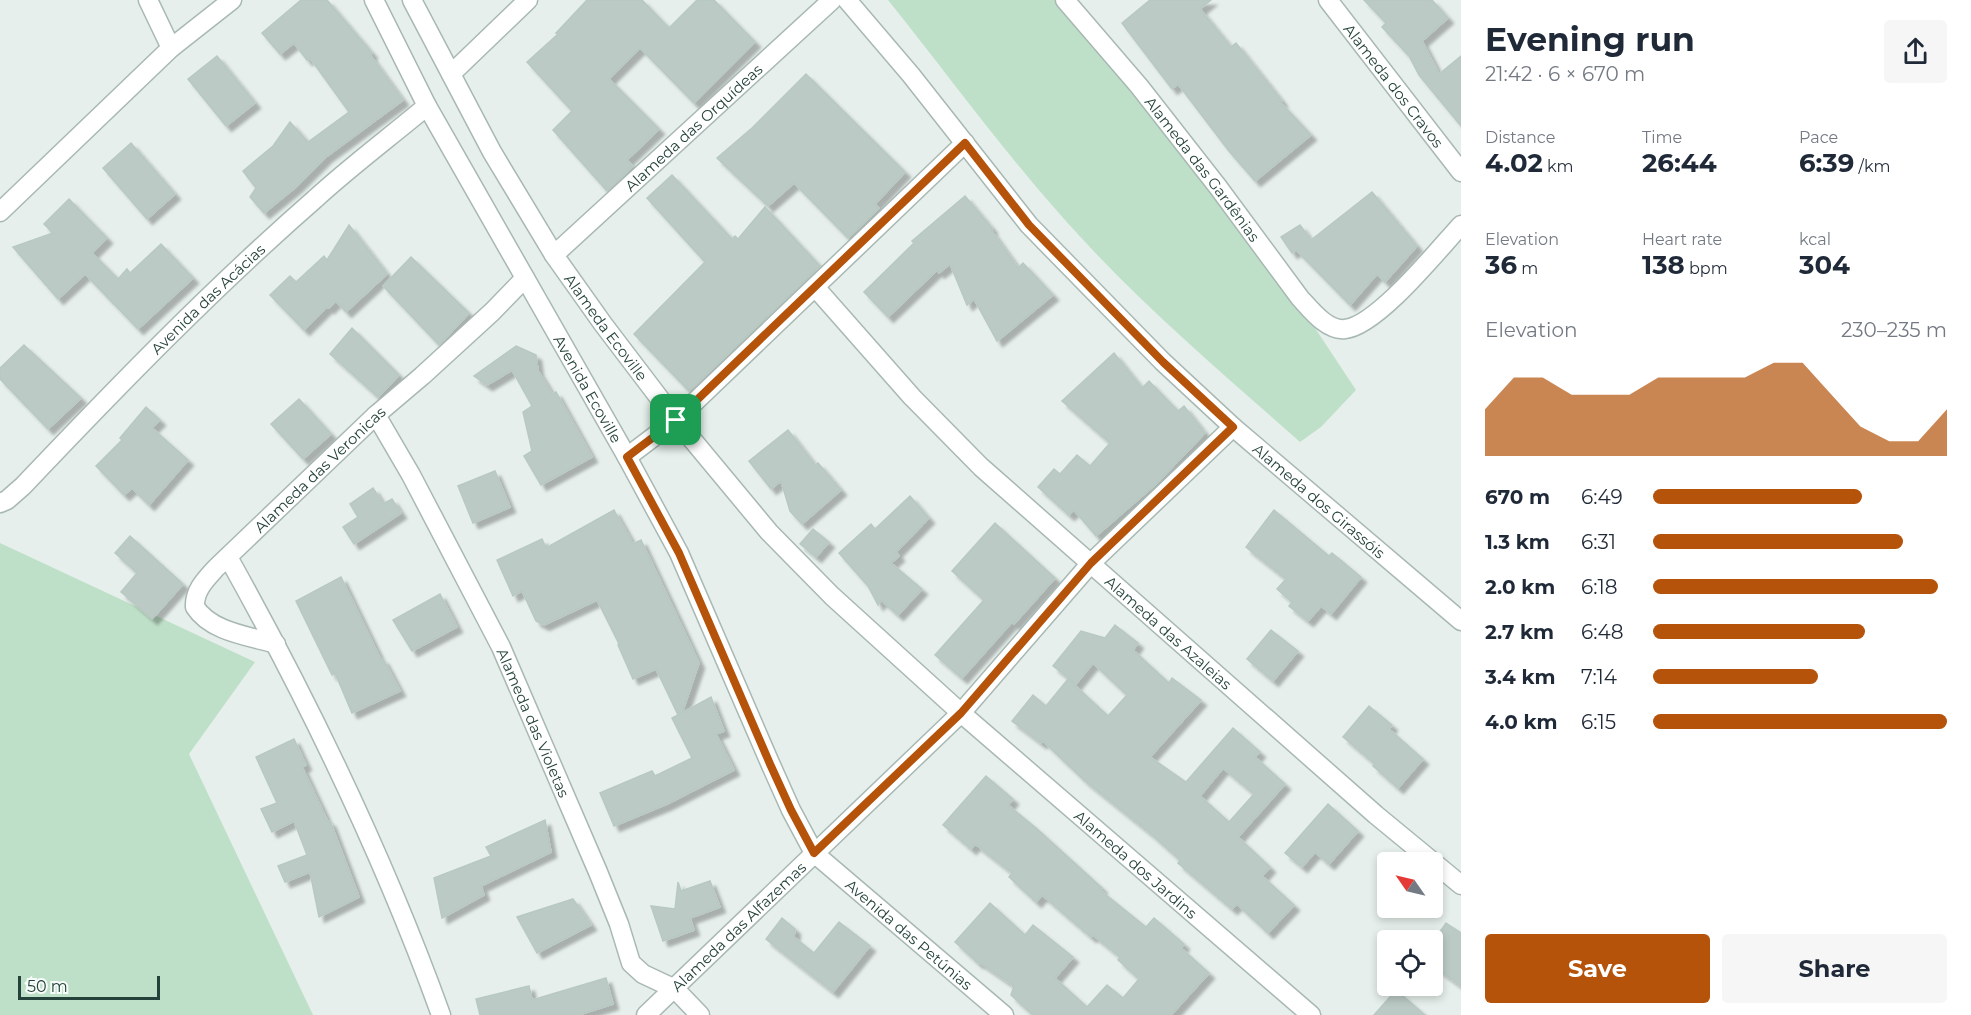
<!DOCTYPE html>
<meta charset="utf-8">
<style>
body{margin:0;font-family:Montserrat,sans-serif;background:#f6f6f7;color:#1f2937;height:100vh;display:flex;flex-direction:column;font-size:22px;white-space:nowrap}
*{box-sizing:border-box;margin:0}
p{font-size:20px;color:#747a83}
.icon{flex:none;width:33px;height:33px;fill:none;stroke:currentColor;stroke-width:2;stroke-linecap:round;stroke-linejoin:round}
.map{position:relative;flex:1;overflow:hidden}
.side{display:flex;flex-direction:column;background:#fff;width:510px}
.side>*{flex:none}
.needle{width:39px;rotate:304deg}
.tools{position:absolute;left:1377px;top:852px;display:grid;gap:12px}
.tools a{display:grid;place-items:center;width:66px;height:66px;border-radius:6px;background:#fff;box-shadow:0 3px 9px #0003;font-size:30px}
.scale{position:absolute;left:18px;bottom:15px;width:142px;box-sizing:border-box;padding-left:6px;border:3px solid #24423a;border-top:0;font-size:16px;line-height:21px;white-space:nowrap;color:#24423a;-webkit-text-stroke:4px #f7fbf9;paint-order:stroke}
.pin{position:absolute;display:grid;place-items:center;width:51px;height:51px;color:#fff;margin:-26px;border-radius:12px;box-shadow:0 3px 9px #0006}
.round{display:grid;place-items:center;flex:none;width:63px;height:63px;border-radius:6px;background:#f6f6f7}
.head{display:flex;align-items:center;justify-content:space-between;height:102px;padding:0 24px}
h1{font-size:33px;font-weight:700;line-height:45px}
.metrics{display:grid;grid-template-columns:repeat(3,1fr);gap:9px;height:102px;padding:6px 24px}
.metrics div{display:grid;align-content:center}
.metrics b{font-size:26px;font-weight:700}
.metrics small{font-size:16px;font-weight:400}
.metrics p{font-size:16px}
.chart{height:168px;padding:12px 24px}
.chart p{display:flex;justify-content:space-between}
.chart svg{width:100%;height:108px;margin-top:6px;fill:#b45309;opacity:.7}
.button{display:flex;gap:12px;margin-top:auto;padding:12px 24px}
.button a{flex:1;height:69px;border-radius:6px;background:#b45309;color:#fff;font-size:24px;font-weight:700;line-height:69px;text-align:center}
.button a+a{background:#f6f6f7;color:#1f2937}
ul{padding:0 24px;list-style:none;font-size:20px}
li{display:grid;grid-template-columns:96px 72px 1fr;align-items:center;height:45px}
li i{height:15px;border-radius:8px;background:#b45309}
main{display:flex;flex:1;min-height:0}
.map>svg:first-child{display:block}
.green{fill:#bfe0c8}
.building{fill:#bbcac4;stroke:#b8c9c2;stroke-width:1.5;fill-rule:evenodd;filter:url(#shadow)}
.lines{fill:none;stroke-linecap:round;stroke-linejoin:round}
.minor-casing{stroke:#a8b8b2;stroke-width:21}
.minor{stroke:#fff;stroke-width:18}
.route-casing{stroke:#fff;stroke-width:12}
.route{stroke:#b45309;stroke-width:8}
.labels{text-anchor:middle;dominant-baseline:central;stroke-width:4.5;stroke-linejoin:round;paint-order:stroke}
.street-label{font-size:15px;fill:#24423a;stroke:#f7fbf9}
</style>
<main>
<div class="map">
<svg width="1461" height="1015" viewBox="0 0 1461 1015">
<defs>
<filter id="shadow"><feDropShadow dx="5.5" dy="5.5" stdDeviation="1.5" flood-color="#0004"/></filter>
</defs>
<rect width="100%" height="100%" fill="#e6efeb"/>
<g class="green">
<path d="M888 0H1058L1099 46 1309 319 1356 390 1321 427 1300 442C1228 378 1153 315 1087 244 1016 169 953 81 888 0Z"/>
<polygon points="0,543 255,662 189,754 313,1015 0,1015"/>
</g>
<g class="building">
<polygon points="301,0 327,0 372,53 370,55 403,100 326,157 296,187 264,213 250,197 256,188 243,171 273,146 290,122 308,142 349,112 310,58 307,60 294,43 280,54 262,33"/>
<polygon points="587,0 642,0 669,28 697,0 714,0 755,42 694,103 640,48 609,79 659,129 627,160 633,166 607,191 553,130 572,111 527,62 558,34 556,33"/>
<polygon points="1150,0 1211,0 1200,9 1231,47 1236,43 1282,101 1280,102 1311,135 1255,181 1229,151 1178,84 1172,89 1122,23"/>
<polygon points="1364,0 1432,0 1448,18 1422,41 1439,74 1461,56 1461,126 1419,75 1409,56 1382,27 1386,23"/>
<polygon points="217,56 255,103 226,126 188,79"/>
<polygon points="806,74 905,172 875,204 879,208 848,238 794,183 768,206 717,158 752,128"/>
<polygon points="131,143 175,194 147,219 103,168"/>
<polygon points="672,175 732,239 735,236 738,239 765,207 820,266 689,391 634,334 705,262 647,198"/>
<polygon points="1372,192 1417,246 1385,282 1377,274 1350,305 1296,250 1292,253 1281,237 1300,225 1311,240"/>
<polygon points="965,196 992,228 991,230 1018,268 1023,263 1053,295 997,341 974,299 967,305 950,264 939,273 937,270 888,317 864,292 914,243 912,241"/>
<polygon points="69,199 107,238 92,253 118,279 127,269 130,273 161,244 193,278 138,329 85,274 58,299 13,247 53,233 44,224"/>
<polygon points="349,225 387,274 346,312 336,301 329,308 327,307 304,330 270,295 290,276 296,282 324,256 327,260"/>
<polygon points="411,257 469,313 439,345 383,286"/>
<polygon points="352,328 399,375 378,397 330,354"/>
<polygon points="24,345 81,398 48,429 0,379 0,368"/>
<polygon points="516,346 536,355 538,371 552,394 556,392 592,457 541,485 524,456 532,451 523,412 532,406 512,370 487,385 474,376"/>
<polygon points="1114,353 1142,388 1149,381 1178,411 1184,406 1205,433 1156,484 1096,536 1074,510 1069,515 1038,487 1054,469 1060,474 1077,455 1090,466 1110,443 1062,401"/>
<polygon points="299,399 331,434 303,459 271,424"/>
<polygon points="146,407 160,420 152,428 188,460 149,505 132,488 124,495 96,466 122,440 120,438"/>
<polygon points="788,430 815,465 818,463 841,490 802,524 790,511 781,481 771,489 749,461"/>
<polygon points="495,471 510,507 473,523 458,486"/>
<polygon points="373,488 383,504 392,499 401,513 354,544 343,527 358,517 350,504"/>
<polygon points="910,496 929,518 896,552 899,556 891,563 922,589 898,615 881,600 878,605 868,586 839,553 871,524 875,529"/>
<polygon points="614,510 633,544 641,540 699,663 682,713 711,697 724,731 716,734 734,770 667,804 614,826 600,793 652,771 655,776 692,758 672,718 678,715 656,669 633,679 618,645 619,644 597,600 544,625 536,621 522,591 513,596 497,560 542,539 546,548"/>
<polygon points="1274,510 1329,556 1332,553 1361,577 1331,614 1321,606 1308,621 1289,606 1292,602 1277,589 1286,579 1246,547"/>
<polygon points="995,523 1055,578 1014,624 1012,622 962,678 935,655 984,600 952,571"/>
<polygon points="813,529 829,542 816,557 800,544"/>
<polygon points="130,536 183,584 152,619 121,592 137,573 115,553"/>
<polygon points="341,577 381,660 383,659 400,691 352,713 335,673 332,675 296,601"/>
<polygon points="440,594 457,627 412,651 393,620"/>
<path d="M1115 625 1138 643 1133 650 1169 683 1172 678 1201 700 1150 757 1186 782 1233 728 1260 752 1255 757 1285 784 1238 837 1270 867 1262 876 1294 905 1268 933 1237 904 1232 909 1178 863 1180 860 1151 834 1085 781 1043 741 1041 743 1012 721 1033 695 1046 706 1068 679 1108 716 1127 695 1093 663 1076 684 1053 666 1081 631 1105 638ZM1223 768 1254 794 1229 822 1200 796Z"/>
<polygon points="1271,630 1298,651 1273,681 1247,659"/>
<polygon points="1369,706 1392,725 1389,729 1423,759 1398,788 1373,766 1375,764 1343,737"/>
<polygon points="294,739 306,765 302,767 328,822 330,821 359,897 319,917 310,872 285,882 278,866 307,855 294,821 272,832 261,809 277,803 256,757"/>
<polygon points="986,776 1013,799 1008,805 1036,828 1102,888 1100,890 1146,927 1154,918 1184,944 1181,948 1209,973 1171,1015 1033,1015 1011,995 1014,986 979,962 978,963 955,942 990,903 1025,935 1033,925 1073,957 1055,978 1087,1007 1107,985 1123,998 1139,979 1118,960 1120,957 1093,935 1091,937 1042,895 1036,902 1009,877 1012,873 975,844 971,849 943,825"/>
<polygon points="1328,804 1358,831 1329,864 1315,852 1302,867 1285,853"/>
<polygon points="545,820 551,852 481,886 484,895 442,918 434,878 491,856 486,847"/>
<polygon points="710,881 720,907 690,918 694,930 663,941 651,906 675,909 678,882 681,891"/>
<polygon points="573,899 591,925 537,953 517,917"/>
<polygon points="782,918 795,929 794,937 814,953 839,922 870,946 833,992 766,939"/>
<polygon points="1446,923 1461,933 1461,986 1432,965 1432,943"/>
<polygon points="606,978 613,1004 578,1015 480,1015 476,999 529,986 532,1000"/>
<polygon points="1396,990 1425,1015 1374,1015"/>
</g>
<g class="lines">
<g class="minor-casing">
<g id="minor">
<polyline points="148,0 171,48"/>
<path id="s1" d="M374 0 427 106 627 457 679 553 770 763 791 810 814 853 1004 1015"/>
<path id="s2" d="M412 0 492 152 554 255 603 324 676 420 769 532 832 596 961 713 1311 1015"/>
<path id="s3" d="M847 0 911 75 1029 225 1163 362 1233 427 1461 621"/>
<path id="s4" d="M1065 0 1139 86 1218 187 1300 298C1311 310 1327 331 1345 329 1377 326 1438 250 1461 225"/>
<path id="s5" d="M1328 0 1461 172"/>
<polyline points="451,74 528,0"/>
<polyline points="0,212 171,48 232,0"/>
<path id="s6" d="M554 255 832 0"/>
<path id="s7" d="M815 287 912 397 981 467 1376 815 1461 885"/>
<path id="s8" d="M376 415 411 475 501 647 598 872 619 924 631 963 643 974 675 989 700 1015"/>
<polyline points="627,457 676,420 965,143"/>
<path id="s9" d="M0 503 7 500 23 486C117 387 212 289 315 199 351 166 390 137 427 106"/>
<path d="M228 557C310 704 384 857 441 1015"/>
<path id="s10" d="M276 644C249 636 211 632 195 607 194 591 205 580 216 568L376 415 422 376 492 312 525 278"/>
<path id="s11" d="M646 1015 961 713 1091 563 1233 427"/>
</g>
</g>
<use href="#minor" class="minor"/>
</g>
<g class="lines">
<g class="route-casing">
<polygon id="route" points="965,143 1029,225 1163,362 1233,427 1091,563 961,713 814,853 791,810 770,764 679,553 627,457 676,420"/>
</g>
<use href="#route" class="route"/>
</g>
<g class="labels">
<g class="street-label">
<text stroke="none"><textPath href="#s5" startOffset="108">Alameda dos Cravos</textPath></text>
<text stroke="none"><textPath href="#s6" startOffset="189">Alameda das Orquídeas</textPath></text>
<text stroke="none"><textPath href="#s4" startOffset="218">Alameda das Gardênias</textPath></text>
<text stroke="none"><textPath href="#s9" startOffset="292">Avenida das Acácias</textPath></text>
<text stroke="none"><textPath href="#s2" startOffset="381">Alameda Ecoville</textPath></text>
<text stroke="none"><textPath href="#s1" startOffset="444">Avenida Ecoville</textPath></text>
<text stroke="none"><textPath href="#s10" startOffset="280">Alameda das Veronicas</textPath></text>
<text stroke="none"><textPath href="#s3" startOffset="690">Alameda dos Girassóis</textPath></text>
<text stroke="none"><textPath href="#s7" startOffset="495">Alameda das Azaleias</textPath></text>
<text stroke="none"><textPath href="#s8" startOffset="346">Alameda das Violetas</textPath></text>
<text stroke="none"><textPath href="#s2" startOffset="1138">Alameda dos Jardins</textPath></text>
<text stroke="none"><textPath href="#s11" startOffset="128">Alameda das Alfazemas</textPath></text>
<text stroke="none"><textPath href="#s1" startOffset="1086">Avenida das Petúnias</textPath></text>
</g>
</g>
</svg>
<div class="tools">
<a><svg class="needle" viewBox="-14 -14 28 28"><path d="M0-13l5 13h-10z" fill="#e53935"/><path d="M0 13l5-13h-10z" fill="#747a83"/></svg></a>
<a><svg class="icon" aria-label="locate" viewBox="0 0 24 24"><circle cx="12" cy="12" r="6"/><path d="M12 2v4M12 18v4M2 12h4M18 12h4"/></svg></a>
</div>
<div class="scale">50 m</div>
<div class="pin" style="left:676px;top:420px;background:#1e9e55"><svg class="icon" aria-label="arrive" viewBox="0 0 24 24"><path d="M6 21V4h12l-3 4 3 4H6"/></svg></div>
</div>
<section class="side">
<div class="head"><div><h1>Evening run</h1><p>21:42 · 6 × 670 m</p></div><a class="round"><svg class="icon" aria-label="share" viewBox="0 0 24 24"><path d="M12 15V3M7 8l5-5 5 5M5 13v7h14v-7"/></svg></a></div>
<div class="metrics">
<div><p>Distance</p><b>4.02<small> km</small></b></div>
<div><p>Time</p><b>26:44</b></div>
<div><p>Pace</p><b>6:39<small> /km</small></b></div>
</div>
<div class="metrics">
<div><p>Elevation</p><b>36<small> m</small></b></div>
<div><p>Heart rate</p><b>138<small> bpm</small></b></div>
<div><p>kcal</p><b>304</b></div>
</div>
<div class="chart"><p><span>Elevation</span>230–235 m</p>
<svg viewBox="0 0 160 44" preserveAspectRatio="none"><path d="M0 44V25L10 12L20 12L30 19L40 19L50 19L60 12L70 12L80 12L90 12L100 6L110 6L120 19L130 32L140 38L150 38L160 25V44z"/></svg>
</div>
<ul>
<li><b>670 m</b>6:49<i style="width:71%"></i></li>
<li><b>1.3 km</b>6:31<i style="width:85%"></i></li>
<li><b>2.0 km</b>6:18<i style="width:97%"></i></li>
<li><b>2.7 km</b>6:48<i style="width:72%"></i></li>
<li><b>3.4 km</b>7:14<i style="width:56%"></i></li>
<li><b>4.0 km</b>6:15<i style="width:100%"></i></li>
</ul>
<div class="button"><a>Save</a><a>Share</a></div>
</section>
</main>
